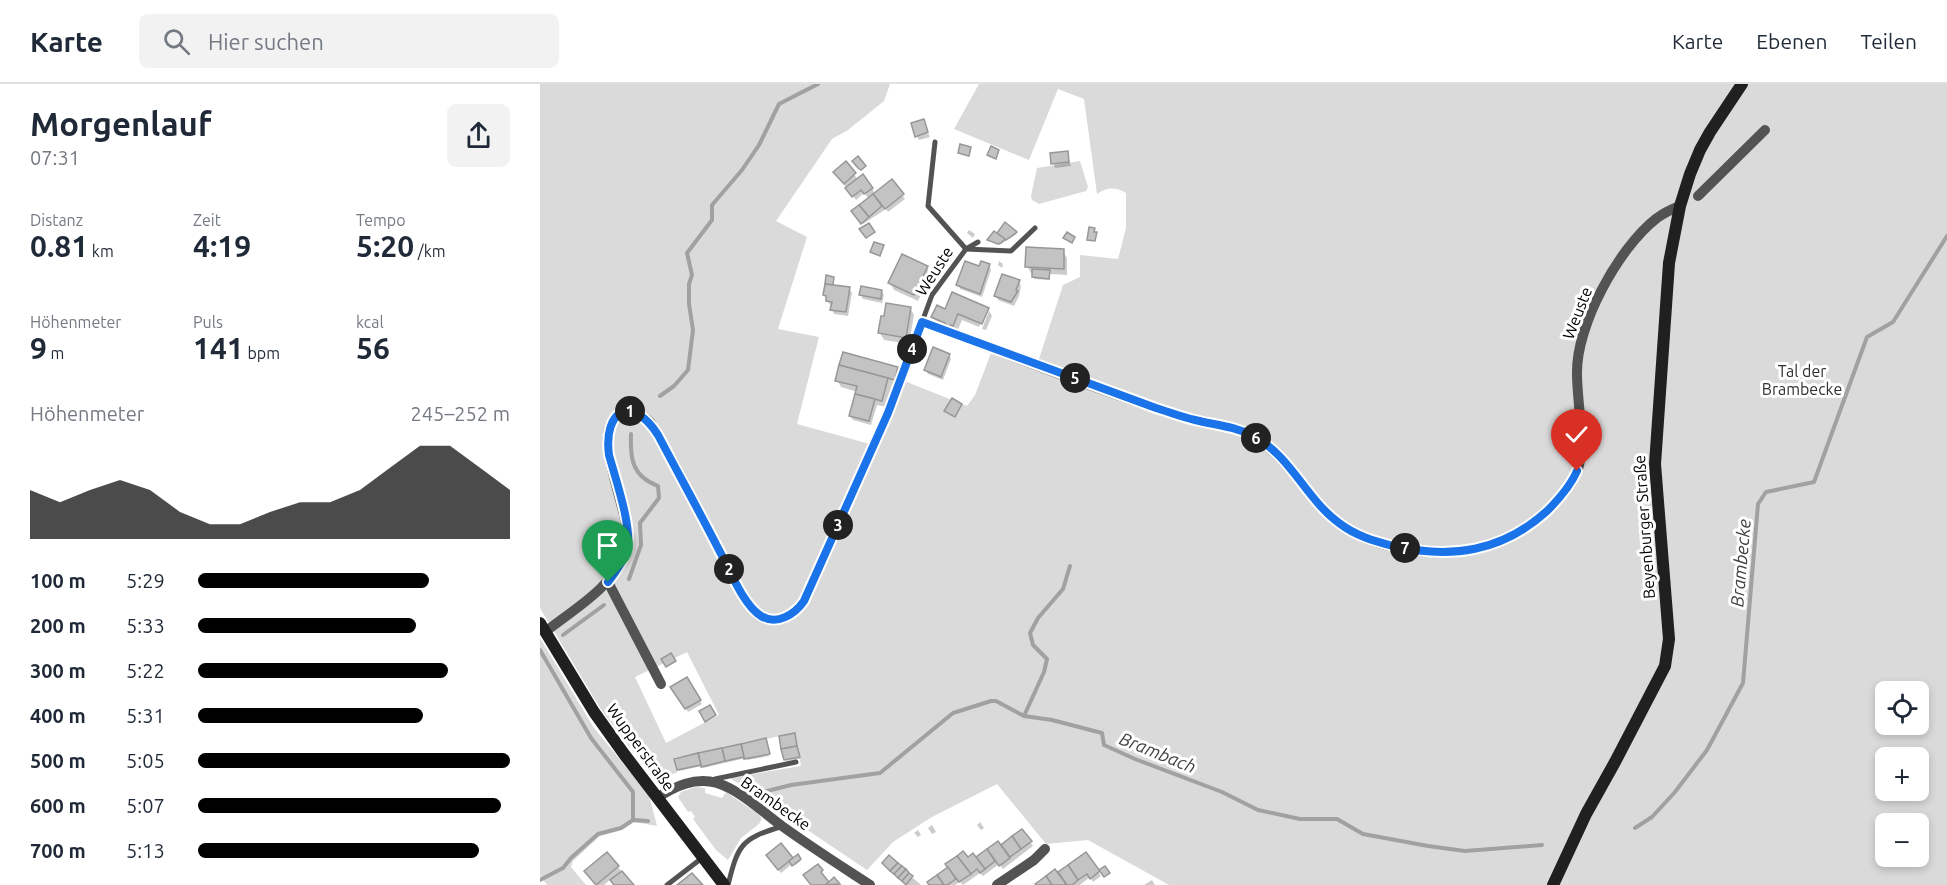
<!DOCTYPE html>
<html lang="de">
<meta charset="utf-8">
<style>
body{margin:0;font-family:Ubuntu,sans-serif;background:#f2f2f3;color:#1f2937;height:100vh;display:flex;flex-direction:column;font-size:22px;white-space:nowrap}
*{box-sizing:border-box;margin:0}
p{font-size:20px;color:#747a83}
.icon{flex:none;width:33px;height:33px;fill:none;stroke:currentColor;stroke-width:2;stroke-linecap:round;stroke-linejoin:round}
.map{position:relative;flex:1;overflow:hidden}
.panel{display:flex;flex-direction:column;background:#fff;width:540px}
.panel>*{flex:none}
.tools{position:absolute;left:1335px;top:597px;display:grid;gap:12px}
.tools a{display:grid;place-items:center;width:54px;height:54px;border-radius:9px;background:#fff;box-shadow:0 3px 9px #0003;font-size:30px}
.pin{position:absolute;display:grid;place-items:center;width:51px;height:51px;color:#fff;margin:-62px -26px;border-radius:50% 50% 50% 0;rotate:-45deg;box-shadow:0 0 6px #0007}
.pin .icon{rotate:45deg}
.km{position:absolute;width:30px;height:30px;margin:-15px;border-radius:50%;background:#222;color:#fff;font-size:16px;line-height:30px;text-align:center}
.round{display:grid;place-items:center;flex:none;width:63px;height:63px;border-radius:9px;background:#f2f2f3}
.headline{display:flex;align-items:center;justify-content:space-between;height:102px;padding:0 30px}
h1{font-size:33px;font-weight:600;line-height:45px}
.stats{display:grid;grid-template-columns:repeat(3,1fr);gap:9px;height:102px;padding:6px 30px}
.stats div{display:grid;align-content:center}
.stats b{font-size:30px;font-weight:600}
.stats small{font-size:16px;font-weight:400}
.stats p{font-size:16px}
.chart{height:168px;padding:12px 30px}
.chart p{display:flex;justify-content:space-between}
.chart svg{width:100%;height:108px;margin-top:6px;fill:#000;opacity:.7}
ul{padding:0 30px;list-style:none;font-size:20px}
li{display:grid;grid-template-columns:96px 72px 1fr;align-items:center;height:45px}
li i{height:15px;border-radius:8px;background:#000}
header{display:flex;align-items:center;gap:36px;box-sizing:border-box;height:84px;padding:0 30px;background:#fff;border-bottom:2px solid #e0e1e3}
header strong{font-size:28px}
nav{display:flex;gap:33px;margin-inline-start:auto;font-size:21px}
.search{width:420px;height:54px;background:#f2f2f3;display:flex;align-items:center;gap:15px;box-sizing:border-box;padding:0 21px;border-radius:9px;color:#747a83;font-size:22px}
main{display:flex;flex:1;min-height:0}
.map>svg:first-child{display:block}
.green{fill:#dadada;fill-rule:evenodd}
.shadow{fill:#0003}
.lines{fill:none;stroke-linecap:round;stroke-linejoin:round}
.stream{stroke:#a1a1a1;stroke-width:4}
.building{fill:#c3c3c3;stroke:#979797;stroke-width:1.5}
.service{stroke:#535353;stroke-width:5}
.minor{stroke:#535353;stroke-width:10}
.secondary{stroke:#202020;stroke-width:12}
.route-casing{stroke:#fff;stroke-width:12}
.route{stroke:#1a73e8;stroke-width:8}
.labels{text-anchor:middle;dominant-baseline:central;stroke-width:6;stroke-linejoin:round;paint-order:stroke}
.street-label{font-size:16px;fill:#000;stroke:#fff}
.park-label{font-size:16px;fill:#313131;stroke:#fff}
.water-label{font-size:18px;font-style:italic;fill:#424242;stroke:#fff}
</style>
<header>
<strong>Karte</strong>
<div class="search"><svg class="icon" aria-label="search" viewBox="0 0 24 24"><circle cx="10" cy="10" r="6"/><path d="M15 15l6 6"/></svg>Hier suchen</div>
<nav><a>Karte</a><a>Ebenen</a><a>Teilen</a></nav>
</header>
<main>
<section class="panel">
<div class="headline"><div><h1>Morgenlauf</h1><p>07:31</p></div><a class="round"><svg class="icon" aria-label="share" viewBox="0 0 24 24"><path d="M12 15V3M7 8l5-5 5 5M5 13v7h14v-7"/></svg></a></div>
<div class="stats">
<div><p>Distanz</p><b>0.81<small> km</small></b></div>
<div><p>Zeit</p><b>4:19</b></div>
<div><p>Tempo</p><b>5:20<small> /km</small></b></div>
</div>
<div class="stats">
<div><p>Höhenmeter</p><b>9<small> m</small></b></div>
<div><p>Puls</p><b>141<small> bpm</small></b></div>
<div><p>kcal</p><b>56</b></div>
</div>
<div class="chart"><p><span>Höhenmeter</span>245–252 m</p>
<svg viewBox="0 0 160 44" preserveAspectRatio="none"><path d="M0 44V24L10 29L20 24L30 20L40 24L50 33L60 38L70 38L80 33L90 29L100 29L110 24L120 15L130 6L140 6L150 15L160 24V44z"/></svg>
</div>
<ul>
<li><b>100 m</b>5:29<i style="width:74%"></i></li>
<li><b>200 m</b>5:33<i style="width:70%"></i></li>
<li><b>300 m</b>5:22<i style="width:80%"></i></li>
<li><b>400 m</b>5:31<i style="width:72%"></i></li>
<li><b>500 m</b>5:05<i style="width:100%"></i></li>
<li><b>600 m</b>5:07<i style="width:97%"></i></li>
<li><b>700 m</b>5:13<i style="width:90%"></i></li>
</ul>
</section>
<div class="map">
<svg width="1407" height="801" viewBox="0 0 1407 801">
<rect width="100%" height="100%" fill="#fff"/>
<g class="green">
<path d="M0 0H350L344 17 308 46 292 55 236 137 267 153 238 245 279 253 257 340 330 360 357 294 427 322 435 311 451 269 496 284 523 201 540 193V171L578 175 586 144V109C575 103 568 103 557 110L544 15 518 5 489 76 414 45 439 0H1407V801H629L548 756 506 760 457 700 392 733 353 758 327 786 190 694 261 682 255 649 134 674 137 689 123 692 116 690 90 664 60 624 0 524ZM147 568 179 631 126 659 95 593ZM1346 608H1378V640H1346ZM1346 674H1378V706H1346ZM1346 740H1378V772H1346Z"/>
<polygon points="540,77 548,103 546,107 499,120 492,116 491,112 497,84"/>
<polygon points="0,554 54,644 109,711 117,742 94,738 82,746 60,752 33,777 31,783 46,801 7,801 0,792"/>
<polygon points="155,703 165,704 165,709 182,714 186,708 218,730 222,734 219,740 201,754 188,776 176,766 153,735 155,733 151,727 148,728 138,713 141,708"/>
</g>
<g class="shadow">
<polygon points="383,37 390,53 379,56 377,52"/>
<polygon points="527,69 531,82 515,84 511,71"/>
<polygon points="306,79 318,96 332,104 335,110 352,97 365,115 348,128 346,125 323,140 313,128 329,115 324,109 316,116 298,93"/>
<polygon points="465,140 477,150 459,161 449,157 448,156 457,151"/>
<polygon points="429,146 435,150 433,154 427,149"/>
<polygon points="523,167 527,174 527,191 510,190 510,196 494,195 494,189 491,189 487,182"/>
<polygon points="363,172 387,184 391,190 378,217 354,206 350,199"/>
<polygon points="459,177 463,180 462,184 458,181"/>
<polygon points="449,181 451,186 442,213 420,205 418,200 439,184"/>
<polygon points="293,194 293,202 309,204 312,209 308,232 294,230 292,225 293,221 290,221 285,211"/>
<polygon points="479,197 481,202 479,212 474,222 458,216 456,211"/>
<polygon points="341,207 344,211 342,219 323,215 321,211"/>
<polygon points="370,224 374,231 369,260 344,256 340,249"/>
<polygon points="448,225 452,232 446,246 442,245 449,227 446,227 439,243 422,236 417,248 397,240 393,233"/>
<polygon points="409,271 411,275 403,296 388,290 386,286"/>
<polygon points="357,284 361,291 358,302 352,300 346,323 337,321 331,341 313,336 310,332 317,308 301,303 297,296"/>
<polygon points="146,595 162,620 148,628 132,603"/>
<polygon points="255,652 260,675 246,677 240,653"/>
<polygon points="226,658 229,672 207,676 206,674 163,684 162,682 139,687 138,685"/>
<polygon points="440,738 444,744 441,746 437,741"/>
<polygon points="392,741 396,748 392,750 388,744"/>
<polygon points="378,746 381,751 378,753 374,749"/>
<polygon points="482,747 493,762 463,785 459,780 443,792 440,789 423,801 420,798 415,801 390,801 427,775 436,776 458,759 460,763"/>
<polygon points="546,770 561,792 553,798 550,793 540,801 496,801 517,791"/>
<polygon points="257,772 261,777 254,782 252,780 241,789 230,775 252,776"/>
<polygon points="349,773 381,801 367,801 344,781"/>
<polygon points="78,783 92,801 75,801 71,795 64,801 57,801 48,791"/>
<polygon points="612,796 615,801 604,801"/>
</g>
<g class="lines">
<g class="stream">
<polyline points="120,312 134,302 148,286 153,246 149,220 149,200 152,191 147,169 172,136 172,121 202,86 219,61 239,20 278,0"/>
<path d="M89 495 101 461 100 439 119 414 118 402C92 392 90 375 91 350"/>
<polyline points="23,551 64,521"/>
<polyline points="0,566 51,654 93,708 93,736"/>
<polyline points="484,632 504,588 507,575 493,561 490,549 498,534 523,505 530,482"/>
<polyline points="215,710 251,701 340,689 413,629 451,617 456,617 484,632 512,636 562,649 564,661 595,675 682,708 718,726 760,735 797,735 823,750 888,762 925,767 1002,761"/>
<polyline points="1095,744 1112,733 1135,708 1167,666 1203,599 1218,420 1226,408 1274,398 1327,253 1353,238 1407,152"/>
<polyline points="0,796 23,784 31,774 58,750 81,744 93,736 108,737"/>
</g>
</g>
<g class="building">
<polygon points="384,35 388,48 375,53 371,39"/>
<polygon points="420,60 431,63 429,72 418,69"/>
<polygon points="451,62 459,66 456,75 447,71"/>
<polygon points="528,67 529,78 511,80 510,69"/>
<polygon points="318,72 326,82 321,86 318,84 312,77"/>
<polygon points="306,77 316,89 304,100 293,88"/>
<polygon points="323,90 333,104 324,110 321,106 312,113 305,104"/>
<polygon points="352,95 364,110 345,125 333,110"/>
<polygon points="333,110 342,122 329,133 319,121"/>
<polygon points="319,121 329,133 321,140 311,127"/>
<polygon points="465,138 477,148 466,156 457,149"/>
<polygon points="329,139 335,148 326,154 319,145"/>
<polygon points="549,143 555,144 554,148 557,148 555,157 547,156"/>
<polygon points="454,147 465,155 461,159 458,160 447,156"/>
<polygon points="527,148 535,153 532,159 523,154"/>
<polygon points="334,158 344,161 340,172 330,168"/>
<polygon points="486,163 524,165 524,185 485,183"/>
<polygon points="362,170 388,182 374,211 348,199"/>
<polygon points="425,177 439,182 441,177 450,180 440,210 416,201"/>
<polygon points="492,185 510,186 509,195 492,193"/>
<polygon points="462,190 480,196 476,206 478,207 471,218 454,212"/>
<polygon points="286,191 294,193 293,201 285,200"/>
<polygon points="285,200 310,203 306,228 290,226 292,218 286,217 286,212 283,211"/>
<polygon points="321,202 342,206 341,215 319,211"/>
<polygon points="412,208 449,224 442,240 418,230 413,242 411,241 407,243 405,239 391,233 397,221 405,225"/>
<polygon points="346,219 371,223 366,254 338,249 341,232 344,232"/>
<polygon points="393,263 410,270 401,293 384,286"/>
<polygon points="303,268 358,283 355,296 299,281"/>
<polygon points="299,281 348,294 342,317 315,310 317,302 295,297"/>
<polygon points="315,310 335,315 329,337 309,332"/>
<polygon points="412,314 422,320 415,333 404,327"/>
<polygon points="131,569 136,577 126,583 121,575"/>
<polygon points="147,593 161,616 145,625 130,603"/>
<polygon points="170,621 176,631 165,638 159,627"/>
<polygon points="255,649 257,662 241,665 239,652"/>
<polygon points="226,654 230,670 204,675 201,660"/>
<polygon points="201,660 204,673 185,677 182,664"/>
<polygon points="257,662 260,673 244,676 241,665"/>
<polygon points="182,664 185,677 161,683 158,669"/>
<polygon points="158,669 161,681 137,686 134,675"/>
<polygon points="482,745 492,757 481,765 472,752"/>
<polygon points="472,752 481,765 470,773 461,761"/>
<polygon points="458,757 470,774 459,782 447,765"/>
<polygon points="241,759 253,774 238,786 226,771"/>
<polygon points="447,765 455,777 445,785 436,773"/>
<polygon points="423,767 428,773 433,769 445,785 440,789 437,785 431,790 417,772"/>
<polygon points="67,768 79,782 56,801 44,787"/>
<polygon points="546,768 560,787 550,795 547,790 538,796 528,781"/>
<polygon points="258,770 261,775 252,782 249,777"/>
<polygon points="349,771 358,779 350,787 342,779"/>
<polygon points="417,772 431,790 419,798 405,780"/>
<polygon points="358,779 362,782 354,790 350,787"/>
<polygon points="278,780 283,786 281,788 289,798 285,801 271,801 263,791"/>
<polygon points="528,781 538,796 532,801 527,801 518,788"/>
<polygon points="362,782 366,785 358,794 354,790"/>
<polygon points="565,782 570,789 564,793 559,786"/>
<polygon points="408,783 416,795 407,801 404,801 397,791"/>
<polygon points="366,785 369,789 362,797 358,794"/>
<polygon points="515,785 526,800 524,801 512,801 506,792"/>
<polygon points="82,787 94,801 74,801 70,796"/>
<polygon points="152,789 163,801 137,801"/>
<polygon points="369,789 373,792 366,801 362,797"/>
<polygon points="397,791 404,801 389,801 387,798"/>
<polygon points="506,792 512,801 496,801 495,800"/>
<polygon points="294,793 300,800 285,801 289,798"/>
</g>
<g class="lines">
<g class="service">
<polyline points="395,58 388,122 426,165 471,167 495,144"/>
<polyline points="382,238 392,211 426,165 438,158"/>
<polyline points="175,695 256,678"/>
<polyline points="127,801 162,774"/>
<path d="M188 801C198 761 201 755 240 743"/>
</g>
<g class="minor">
<polyline points="1158,112 1225,46"/>
<polyline points="68,498 121,600"/>
<path d="M5 548C34 525 72 504 86 468 98 436 43 346 82 329 93 324 102 331 110 338 137 381 158 427 182 471 191 488 205 523 221 533 238 542 255 530 264 517L348 329 382 238C460 267 537 298 615 324 629 329 642 333 656 336 677 341 698 343 716 354 746 374 761 402 785 427 811 455 853 466 891 468 940 470 975 457 1010 423 1022 413 1033 400 1038 385 1046 360 1037 318 1037 290 1036 242 1078 164 1117 134 1124 129 1132 125 1140 122"/>
<path d="M117 714C135 702 155 693 177 699 202 707 222 728 242 742 271 763 301 782 330 801"/>
<polyline points="457,801 494,776 505,765"/>
</g>
<g class="secondary">
<polyline points="0,539 54,628 84,670 184,801"/>
<polyline points="1013,801 1046,730 1075,678 1125,582 1129,555 1115,380 1129,179 1140,122 1150,90 1160,66 1170,48 1202,0"/>
</g>
</g>
<g class="lines">
<g class="route-casing">
<path id="route" d="M68 498C75 489 83 478 87 466 93 445 75 393 69 371 63 326 92 310 118 351 138 389 159 427 179 466 189 484 203 521 221 532 237 542 255 530 264 517L348 329 382 238 616 324C629 328 642 333 655 336 675 341 694 342 713 352 751 372 766 415 799 439 816 452 834 457 853 462 911 475 962 468 1007 427 1019 415 1030 403 1037 387"/>
</g>
<use href="#route" class="route"/>
</g>
<g class="labels">
<g class="street-label">
<text transform="translate(394 187) rotate(-57)">Weuste</text>
<text transform="translate(1037 229) rotate(-69)">Weuste</text>
<text transform="translate(1104 443) rotate(-94)">Beyenburger Straße</text>
<text transform="translate(101 663) rotate(54)">Wupperstraße</text>
<text transform="translate(236 719) rotate(35)">Brambecke</text>
</g>
<g class="park-label">
<text x="1262" y="287">Tal der<tspan x="1262" dy="18">Brambecke</tspan></text>
</g>
<g class="water-label">
<text transform="translate(1200 479) rotate(-85)">Brambecke</text>
<text transform="translate(618 668) rotate(22)">Brambach</text>
</g>
</g>
</svg>
<div class="tools">
<a><svg class="icon" aria-label="locate" viewBox="0 0 24 24"><circle cx="12" cy="12" r="6"/><path d="M12 2v4M12 18v4M2 12h4M18 12h4"/></svg></a>
<a>+</a>
<a>−</a>
</div>
<div class="pin" style="left:68px;top:498px;background:#1e9e55"><svg class="icon" aria-label="arrive" viewBox="0 0 24 24"><path d="M6 21V4h12l-3 4 3 4H6"/></svg></div>
<div class="pin" style="left:1037px;top:387px;background:#d93025"><svg class="icon" aria-label="check" viewBox="0 0 24 24"><path d="M5 12l5 5 9-10"/></svg></div>
<b class="km" style="left:90px;top:327px">1</b>
<b class="km" style="left:189px;top:485px">2</b>
<b class="km" style="left:298px;top:441px">3</b>
<b class="km" style="left:372px;top:265px">4</b>
<b class="km" style="left:535px;top:294px">5</b>
<b class="km" style="left:716px;top:354px">6</b>
<b class="km" style="left:865px;top:464px">7</b>
</div>
</main>
